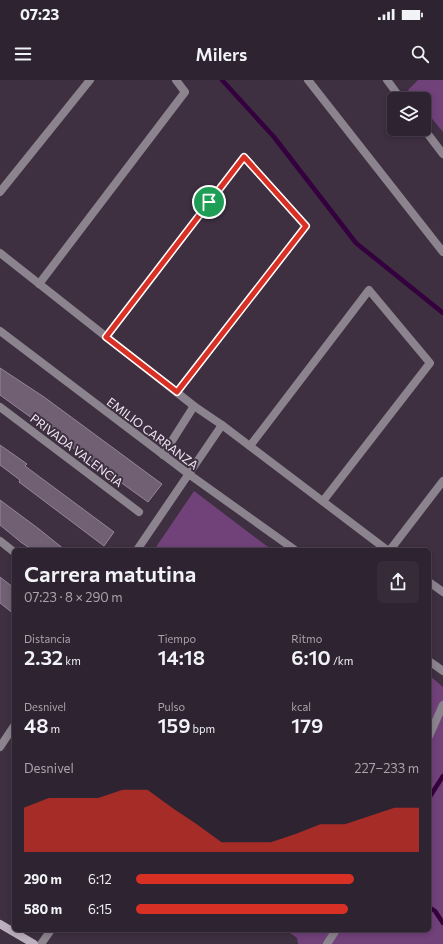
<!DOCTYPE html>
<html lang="es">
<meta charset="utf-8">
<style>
body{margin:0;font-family:Commissioner,sans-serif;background:#362b39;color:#f1f3f6;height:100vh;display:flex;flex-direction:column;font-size:15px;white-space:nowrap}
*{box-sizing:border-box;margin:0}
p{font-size:13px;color:#a7a4ab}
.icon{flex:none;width:22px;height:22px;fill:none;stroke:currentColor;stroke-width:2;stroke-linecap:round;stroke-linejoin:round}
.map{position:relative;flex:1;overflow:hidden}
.drawer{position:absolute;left:12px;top:468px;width:419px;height:384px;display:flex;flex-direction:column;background:#2e2331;border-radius:6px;box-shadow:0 2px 6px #0003,0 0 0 1px #49404d}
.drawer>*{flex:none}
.controls{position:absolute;left:387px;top:12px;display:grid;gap:8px}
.controls a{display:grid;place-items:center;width:44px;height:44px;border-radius:6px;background:#2e2331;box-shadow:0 2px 6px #0003,0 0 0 1px #49404d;font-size:20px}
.pin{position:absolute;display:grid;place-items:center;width:34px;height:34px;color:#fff;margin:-17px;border:2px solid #fff;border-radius:50%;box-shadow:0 1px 4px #0007}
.round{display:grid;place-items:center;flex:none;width:42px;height:42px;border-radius:6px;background:#362b39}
.headline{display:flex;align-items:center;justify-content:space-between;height:68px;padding:0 12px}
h1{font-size:22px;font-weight:600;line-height:30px}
.metrics{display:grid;grid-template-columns:repeat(3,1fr);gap:6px;height:68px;padding:4px 12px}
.metrics div{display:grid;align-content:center}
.metrics b{font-size:20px;font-weight:600}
.metrics small{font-size:11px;font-weight:400}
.metrics p{font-size:11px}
.chart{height:112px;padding:8px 12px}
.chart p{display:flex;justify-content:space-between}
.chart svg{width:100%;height:72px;margin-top:4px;fill:#d93025;opacity:.7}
ul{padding:0 12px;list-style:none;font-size:13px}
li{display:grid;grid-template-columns:64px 48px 1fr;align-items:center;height:30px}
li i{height:10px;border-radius:5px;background:#d93025}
.status{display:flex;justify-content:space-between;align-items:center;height:28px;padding:0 20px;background:#2e2331;direction:ltr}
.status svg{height:11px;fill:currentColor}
header{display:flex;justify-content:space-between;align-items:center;height:52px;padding:0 12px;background:#2e2331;font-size:18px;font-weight:600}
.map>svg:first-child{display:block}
.green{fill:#71417a}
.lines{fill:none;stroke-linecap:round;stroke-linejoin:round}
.stream{stroke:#34003d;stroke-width:4.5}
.building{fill:#716074;stroke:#968499}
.lane{stroke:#8b838d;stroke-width:8}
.street{stroke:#8b838d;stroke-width:8}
.secondary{stroke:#bcafbe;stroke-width:8}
.route-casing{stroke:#fff;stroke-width:8}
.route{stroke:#d93025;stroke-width:5}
.labels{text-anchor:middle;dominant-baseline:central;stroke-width:4;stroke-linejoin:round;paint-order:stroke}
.street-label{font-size:12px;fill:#f2e8f3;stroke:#3e2f41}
</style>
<div class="status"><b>07:23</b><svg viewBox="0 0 49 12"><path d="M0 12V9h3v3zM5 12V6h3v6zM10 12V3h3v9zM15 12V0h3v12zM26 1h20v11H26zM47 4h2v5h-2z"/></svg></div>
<header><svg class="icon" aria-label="menu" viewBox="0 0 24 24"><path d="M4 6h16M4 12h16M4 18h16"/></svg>Milers<svg class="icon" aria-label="search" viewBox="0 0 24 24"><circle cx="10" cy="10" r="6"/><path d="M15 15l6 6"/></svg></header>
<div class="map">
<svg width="443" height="864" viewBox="0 0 443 864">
<rect width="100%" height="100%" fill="#3e2f41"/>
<g class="green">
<polygon points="418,0 443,0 443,52 424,29 424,19 416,19 408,10"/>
<polygon points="194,411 272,470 154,470"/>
<polygon points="429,595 443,607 443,864 298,864 297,858 286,850 429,850"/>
</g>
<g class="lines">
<g class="stream">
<polyline points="222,0 274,57 356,163 443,233"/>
<polyline points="429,718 443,696"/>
<polyline points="429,827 435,831 443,843"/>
</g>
</g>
<g class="building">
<polygon points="0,288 44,317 162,404 148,422 0,315"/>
<polygon points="0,365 27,384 25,386 114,452 104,466 19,402 20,400 0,385"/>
<polygon points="0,420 39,449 65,470 33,470 22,463 0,445"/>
<polygon points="0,497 14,508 14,534 0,523"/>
</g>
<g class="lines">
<polyline class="lane" points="41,864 51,850"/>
<g class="street">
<polyline points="308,0 443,172"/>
<polyline points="387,0 401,19"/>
<polyline points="424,49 443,74"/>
<polyline points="0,112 90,0"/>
<polyline points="0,173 194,326 222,345 387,470"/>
<polyline points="39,204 185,12 176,0"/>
<polyline points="0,251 190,395 295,470"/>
<polyline points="106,257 244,77 306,146 177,312"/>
<polyline points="0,327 139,432"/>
<polyline points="250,366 369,210 430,283 323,421"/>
<polyline points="163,375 194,326"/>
<polyline points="0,461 14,472"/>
<polyline points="137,470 222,345"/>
<polyline points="390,470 443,401"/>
<polyline points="429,502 443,512"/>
<polyline points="429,581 443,591"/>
<polyline points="429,656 443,625"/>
<polyline points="0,667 14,646"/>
<polyline points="327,864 336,850"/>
</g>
<polyline class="secondary" points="0,844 34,864"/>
</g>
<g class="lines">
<g class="route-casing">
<polygon id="route" points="244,77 306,146 177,312 106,257"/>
</g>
<use href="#route" class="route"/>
</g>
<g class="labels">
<g class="street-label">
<text transform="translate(153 353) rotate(37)">EMILIO CARRANZA</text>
<text transform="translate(77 370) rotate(37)">PRIVADA VALENCIA</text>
</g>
</g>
</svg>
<div class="controls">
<a><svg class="icon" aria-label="layers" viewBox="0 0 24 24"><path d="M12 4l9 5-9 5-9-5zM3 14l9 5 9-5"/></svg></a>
</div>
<div class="pin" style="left:209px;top:122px;background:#1e9e55"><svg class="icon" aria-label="arrive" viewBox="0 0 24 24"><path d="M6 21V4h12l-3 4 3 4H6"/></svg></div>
<section class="drawer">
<div class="headline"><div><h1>Carrera matutina</h1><p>07:23 · 8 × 290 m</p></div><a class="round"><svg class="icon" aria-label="share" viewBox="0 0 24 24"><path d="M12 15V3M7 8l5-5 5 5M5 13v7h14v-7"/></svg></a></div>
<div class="metrics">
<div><p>Distancia</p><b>2.32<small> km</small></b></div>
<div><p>Tiempo</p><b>14:18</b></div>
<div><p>Ritmo</p><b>6:10<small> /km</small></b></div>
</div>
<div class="metrics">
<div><p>Desnivel</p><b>48<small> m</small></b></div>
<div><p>Pulso</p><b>159<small> bpm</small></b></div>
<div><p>kcal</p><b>179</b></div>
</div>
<div class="chart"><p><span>Desnivel</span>227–233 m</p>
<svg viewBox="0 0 160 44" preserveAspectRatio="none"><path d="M0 44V17L10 11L20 11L30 11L40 6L50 6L60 17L70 27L80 38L90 38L100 38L110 33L120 27L130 27L140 22L150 17L160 17V44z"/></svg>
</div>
<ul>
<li><b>290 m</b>6:12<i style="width:77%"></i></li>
<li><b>580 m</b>6:15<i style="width:75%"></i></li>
</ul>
</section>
</div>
